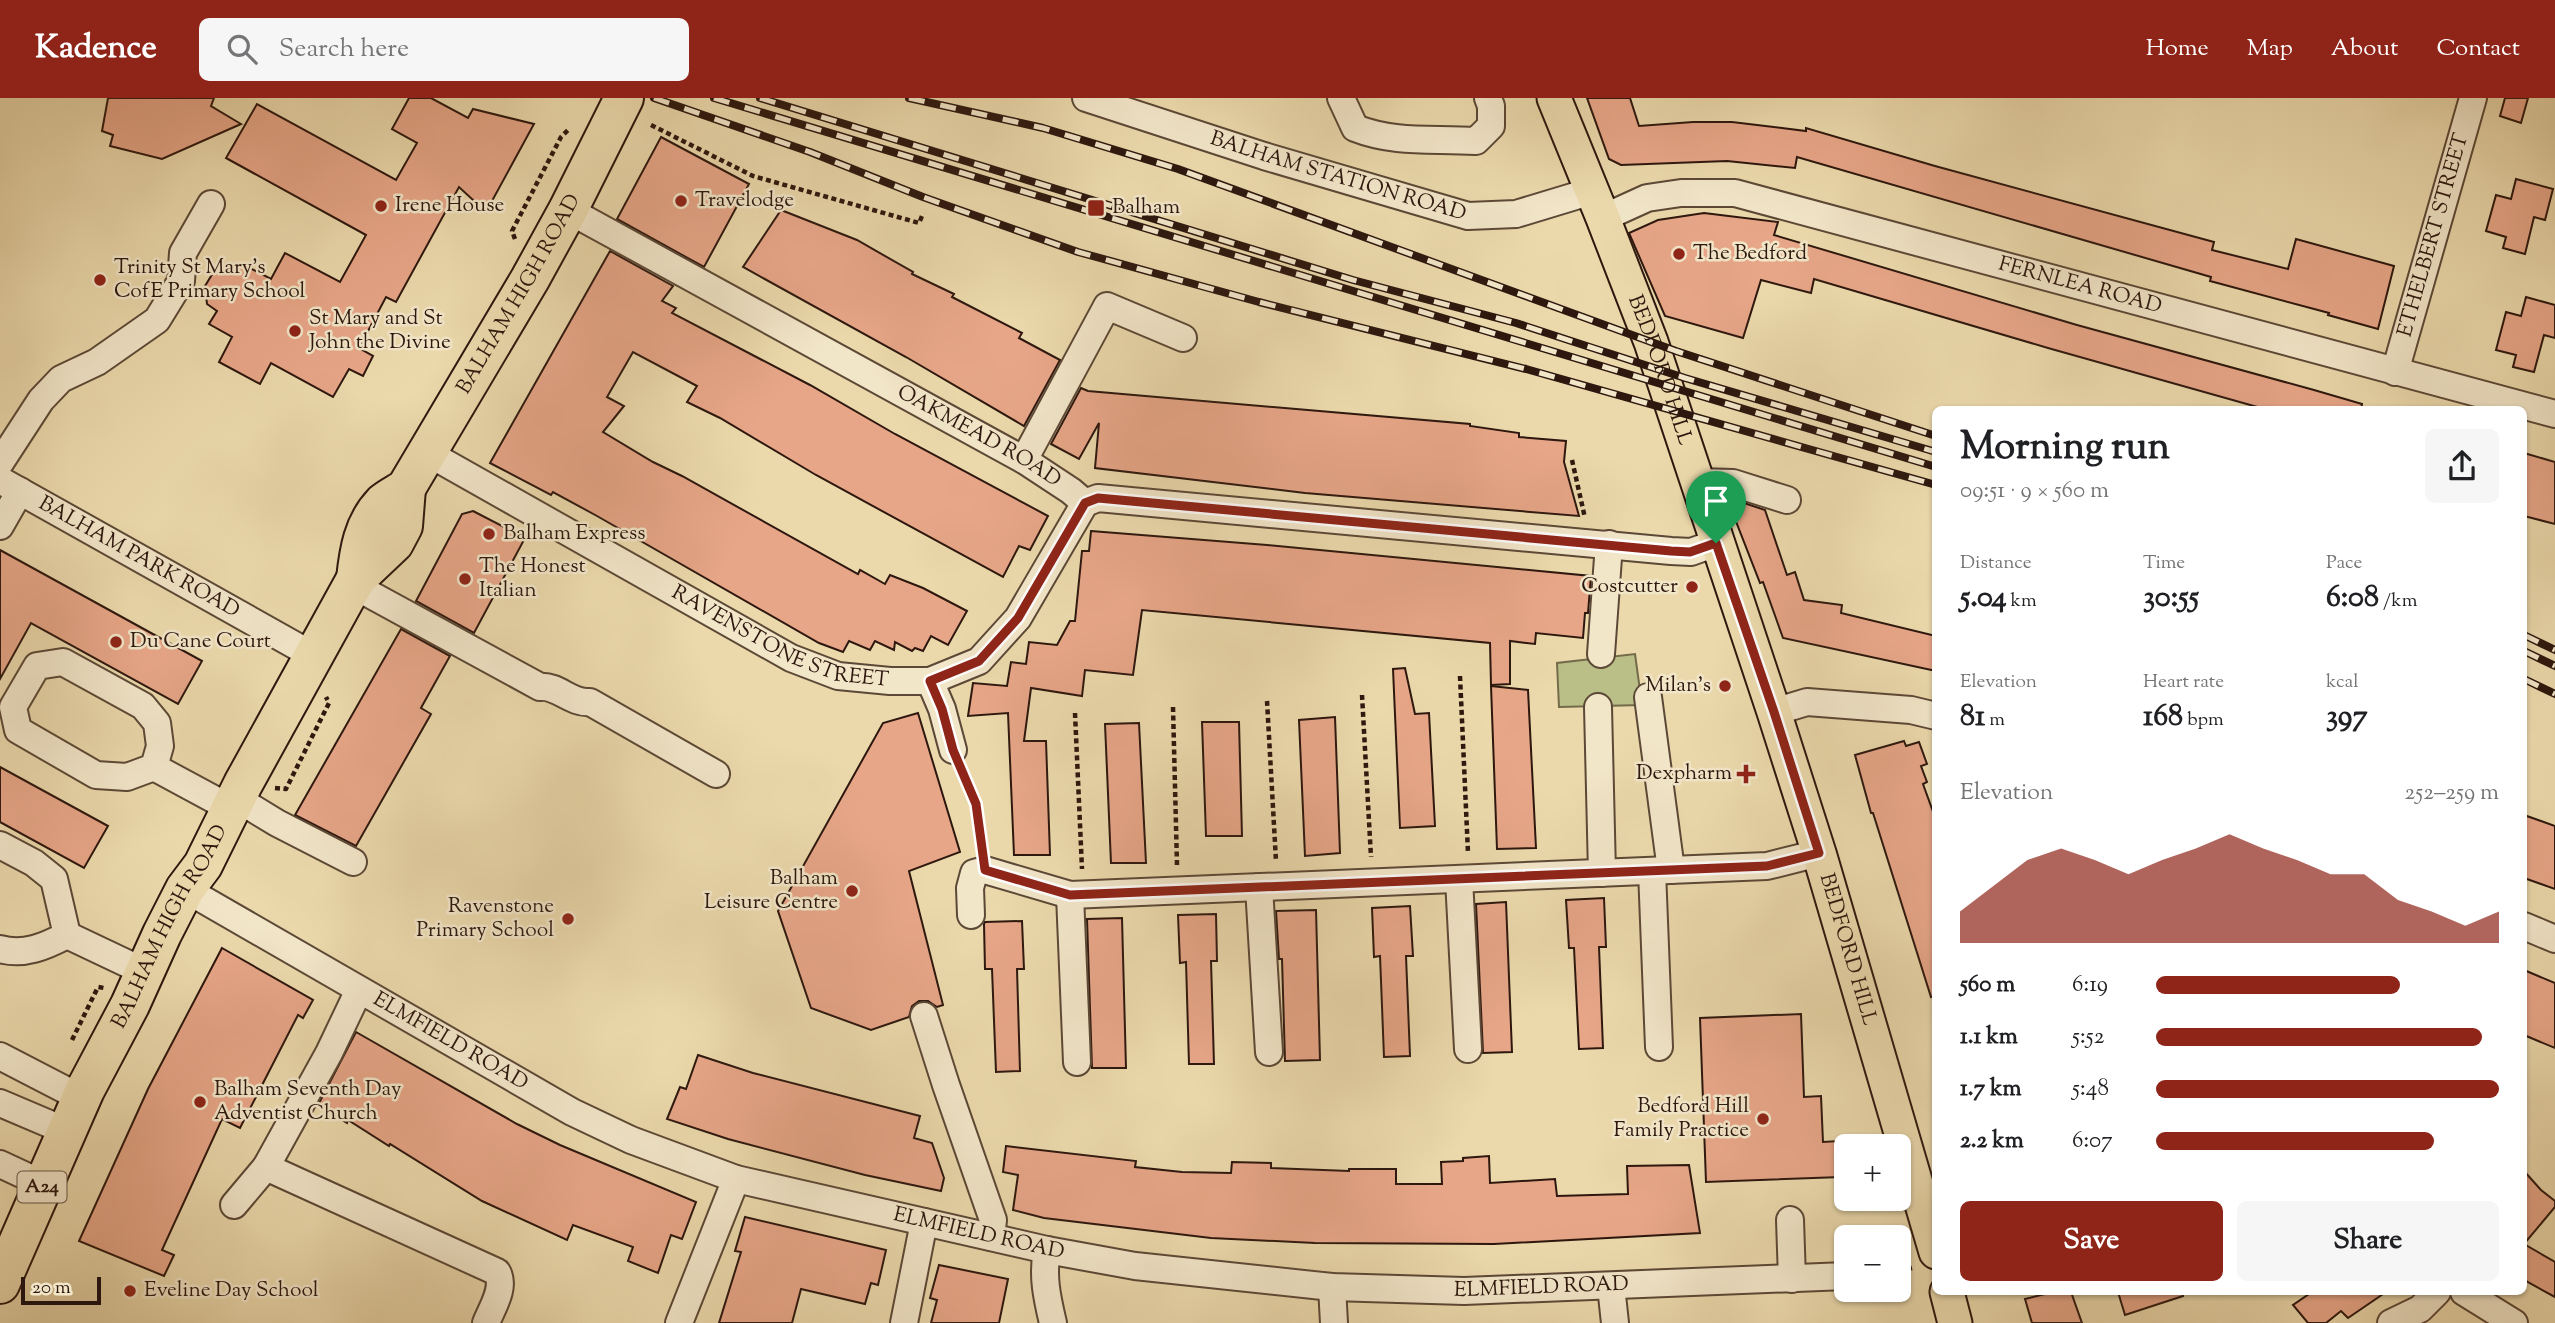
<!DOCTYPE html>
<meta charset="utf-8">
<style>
body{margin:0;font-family:"Sorts Mill Goudy",serif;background:#f6f6f6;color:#202124;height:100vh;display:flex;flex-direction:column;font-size:26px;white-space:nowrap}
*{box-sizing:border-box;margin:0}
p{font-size:23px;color:#757577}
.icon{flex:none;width:38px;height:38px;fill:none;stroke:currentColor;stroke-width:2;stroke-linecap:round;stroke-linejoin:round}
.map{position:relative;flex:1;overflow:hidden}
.panel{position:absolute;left:1932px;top:308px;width:595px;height:889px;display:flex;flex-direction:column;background:#fff;border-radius:10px;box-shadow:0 2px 5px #0004}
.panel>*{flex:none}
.tools{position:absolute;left:1834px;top:1036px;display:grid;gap:14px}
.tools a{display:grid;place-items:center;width:77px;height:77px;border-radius:10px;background:#fff;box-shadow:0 2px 5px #0004;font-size:35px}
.scale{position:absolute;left:21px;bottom:18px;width:80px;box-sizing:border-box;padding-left:7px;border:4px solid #2d170e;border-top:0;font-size:19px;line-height:24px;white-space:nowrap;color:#2d170e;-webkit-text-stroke:5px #f2e6c9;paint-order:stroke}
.pin{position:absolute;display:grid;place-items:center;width:60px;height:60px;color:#fff;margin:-72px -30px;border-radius:50% 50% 50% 0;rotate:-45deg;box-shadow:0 0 7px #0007}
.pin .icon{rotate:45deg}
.round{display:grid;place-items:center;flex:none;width:74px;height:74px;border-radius:10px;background:#f6f6f6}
.overview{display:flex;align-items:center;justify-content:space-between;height:119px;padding:0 28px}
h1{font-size:38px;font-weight:800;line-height:52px}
.metrics{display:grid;grid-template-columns:repeat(3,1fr);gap:10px;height:119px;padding:7px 28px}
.metrics div{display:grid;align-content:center}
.metrics b{font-size:30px;font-weight:800}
.metrics small{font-size:19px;font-weight:400}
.metrics p{font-size:19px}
.chart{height:196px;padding:14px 28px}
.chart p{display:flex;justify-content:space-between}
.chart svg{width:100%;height:126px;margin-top:7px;fill:#8f2418;opacity:.7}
.button{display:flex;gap:14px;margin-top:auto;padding:14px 28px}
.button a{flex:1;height:80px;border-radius:10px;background:#8f2418;color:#fff;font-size:28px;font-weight:800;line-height:80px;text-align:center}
.button a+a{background:#f6f6f6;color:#202124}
ul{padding:0 28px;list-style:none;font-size:23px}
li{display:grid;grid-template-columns:112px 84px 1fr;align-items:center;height:52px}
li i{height:18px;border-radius:9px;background:#8f2418}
header{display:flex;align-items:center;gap:42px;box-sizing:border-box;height:98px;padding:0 35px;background:#8f2418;color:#fff}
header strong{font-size:33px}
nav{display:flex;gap:38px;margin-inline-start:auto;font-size:24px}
.search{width:490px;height:63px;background:#f6f6f6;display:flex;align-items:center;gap:18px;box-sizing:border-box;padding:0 24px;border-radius:10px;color:#757577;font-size:26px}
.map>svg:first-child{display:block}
.green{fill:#babf88;stroke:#746b4b;stroke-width:2}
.building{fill:#e7a688;stroke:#2d170e;stroke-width:2}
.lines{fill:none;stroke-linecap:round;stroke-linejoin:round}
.minor-casing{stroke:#5c4836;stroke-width:30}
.major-casing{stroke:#2d170e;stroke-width:37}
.highway-casing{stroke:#2d170e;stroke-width:42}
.path{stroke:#2d170e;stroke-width:4.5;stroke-dasharray:5 3.5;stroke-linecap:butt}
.minor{stroke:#f2e6c9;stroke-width:26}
.major{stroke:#ebd9ac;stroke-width:33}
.highway{stroke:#ebd9ac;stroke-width:38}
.rail-casing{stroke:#2d170e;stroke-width:8}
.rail{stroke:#f2e6c9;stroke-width:5;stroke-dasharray:16;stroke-linecap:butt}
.route-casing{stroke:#fff;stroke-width:14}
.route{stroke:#8f2418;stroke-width:9}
.poi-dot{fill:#8f2418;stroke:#f2e6c9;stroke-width:2.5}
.labels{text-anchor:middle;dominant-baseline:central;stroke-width:5;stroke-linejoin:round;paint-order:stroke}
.shield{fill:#f2e6c9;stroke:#685546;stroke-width:2}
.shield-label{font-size:19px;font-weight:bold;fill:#2d170e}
.street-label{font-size:21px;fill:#2d170e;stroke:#f2e6c9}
.poi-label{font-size:21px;fill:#2d170e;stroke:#f2e6c9;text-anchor:start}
</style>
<header>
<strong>Kadence</strong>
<div class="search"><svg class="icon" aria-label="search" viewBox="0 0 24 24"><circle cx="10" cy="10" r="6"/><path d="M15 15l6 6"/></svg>Search here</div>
<nav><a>Home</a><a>Map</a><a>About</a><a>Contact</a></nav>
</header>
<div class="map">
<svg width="2555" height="1225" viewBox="0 0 2555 1225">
<rect width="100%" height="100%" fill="#ebd9ac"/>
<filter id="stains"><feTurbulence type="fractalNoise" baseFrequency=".00286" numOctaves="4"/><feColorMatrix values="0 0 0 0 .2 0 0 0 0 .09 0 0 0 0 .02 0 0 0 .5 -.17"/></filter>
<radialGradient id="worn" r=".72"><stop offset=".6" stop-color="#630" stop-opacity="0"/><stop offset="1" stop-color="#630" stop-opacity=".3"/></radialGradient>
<polygon class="green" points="1635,556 1642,607 1559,609 1557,565"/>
<g class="building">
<polygon points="108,0 214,0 211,8 241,26 162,61 110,48 113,37 102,33"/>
<polygon points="409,0 431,0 468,20 473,11 534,26 486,114 459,89 396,204 386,199 359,250 373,258 363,278 349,271 333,299 271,265 260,286 219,264 232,239 209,226 217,213 207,206 205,188 216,170 227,166 242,166 271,181 285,155 340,184 366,137 226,60 257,6 396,82 417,45 392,31"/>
<polygon points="1587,0 1630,0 1639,28 1693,24 1732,24 1806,33 1806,30 1935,68 2214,144 2212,152 2288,171 2296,141 2394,168 2378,231 2328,217 2329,215 2210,183 2211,179 1797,59 1795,70 1727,63 1621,67 1609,61"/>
<polygon points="2505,0 2528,0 2521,25 2500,18"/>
<polygon points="661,39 749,86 704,169 617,121"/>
<polygon points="2516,81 2553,91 2545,122 2534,119 2525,156 2503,150 2506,139 2486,133 2496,97 2511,101"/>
<polygon points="781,112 857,142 913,174 912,176 954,196 952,199 1022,235 1019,240 1060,262 1024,328 906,259 743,169"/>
<polygon points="1704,115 1778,124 1774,137 2077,227 2314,292 2362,306 2361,312 2268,312 2048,250 1814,181 1811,195 1761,182 1743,240 1665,218 1629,135 1658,122"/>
<polygon points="610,153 673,188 662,203 676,210 672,215 810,287 895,336 1048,418 1030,452 1019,448 1003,479 816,377 720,320 687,304 697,288 633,254 607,299 624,308 603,334 653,364 682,378 858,476 860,472 885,486 890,477 923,490 967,513 948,547 931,538 923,553 915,550 912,553 895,544 894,552 875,543 870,552 849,543 843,554 819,545 597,418 553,394 551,397 490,365"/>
<polygon points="2526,199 2555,207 2555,240 2544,237 2534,274 2513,269 2516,257 2496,252 2506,214 2521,218"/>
<polygon points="1081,290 1088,293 1470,326 1470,328 1519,335 1519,339 1566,343 1564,364 1579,418 1305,395 1095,370 1099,325 1079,361 1051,346"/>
<polygon points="2524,355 2555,364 2555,426 2524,418"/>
<polygon points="1732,401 1765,412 1787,477 1795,474 1804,502 1842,507 1841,515 1936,538 1936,573 1783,540 1763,484 1760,485 1728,403"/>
<polygon points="473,413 525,440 474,535 416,503 462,416"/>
<polygon points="1091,433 1267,447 1591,478 1588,515 1585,515 1583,540 1536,535 1535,546 1510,543 1510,586 1491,587 1490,545 1142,512 1133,577 1085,572 1082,598 1031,590 1024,643 1046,643 1050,757 1014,757 1008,615 968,618 973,585 1007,588 1011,564 1026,566 1029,544 1057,547 1070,523 1075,523 1082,453 1089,453"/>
<polygon points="0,452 202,563 178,606 31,525 0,581"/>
<polygon points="401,531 450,558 421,610 431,616 356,748 295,717"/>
<polygon points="1405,570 1415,616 1429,615 1435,728 1400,730 1393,571"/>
<polygon points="1491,588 1528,592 1536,750 1497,751"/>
<polygon points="918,615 960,754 909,773 943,907 937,909 928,903 919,903 912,908 909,919 871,932 811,910 778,813 883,625"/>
<polygon points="1335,619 1340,755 1305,758 1299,622"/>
<polygon points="1202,624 1239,624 1242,738 1206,738"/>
<polygon points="1139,625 1146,765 1111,765 1105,626"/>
<polygon points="1904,643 1906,648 1919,644 1927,666 1921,668 1927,684 1923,686 1936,722 1936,898 1931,899 1873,715 1871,715 1855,657"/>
<polygon points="0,669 108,728 84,770 0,724"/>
<polygon points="2524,717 2555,728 2555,791 2524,780"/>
<polygon points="1604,800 1606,849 1599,849 1603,950 1579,951 1574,850 1569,850 1566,802"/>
<polygon points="1506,804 1512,954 1483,955 1476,806"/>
<polygon points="1410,808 1413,858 1406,858 1410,958 1384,959 1380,858 1374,859 1372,810"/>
<polygon points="1316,812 1320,962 1285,963 1282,861 1279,861 1276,813"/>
<polygon points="1216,816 1217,863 1211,863 1214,966 1189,966 1186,864 1180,865 1178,817"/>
<polygon points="1122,820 1126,970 1092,970 1087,821"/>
<polygon points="1022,823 1024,871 1017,871 1020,973 996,974 992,871 985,871 984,826 985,824"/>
<polygon points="222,850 313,902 303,920 298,917 240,1030 222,1021 162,1152 174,1157 164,1178 79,1143 148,991"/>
<polygon points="2524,872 2555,885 2555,950 2524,937"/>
<polygon points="1801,916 1804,999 1821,998 1823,1044 1839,1043 1841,1079 1706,1084 1700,920"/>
<polygon points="356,934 517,1026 560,1047 696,1104 682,1141 671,1137 658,1175 628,1163 633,1149 573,1127 567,1142 482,1103 390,1046 389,1048 348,1022 347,1025 318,1007"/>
<polygon points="698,957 753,975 920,1018 914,1040 932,1045 944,1080 941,1093 865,1077 728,1041 667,1021 680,989 686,991"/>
<polygon points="1006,1048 1136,1063 1135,1069 1182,1074 1231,1075 1232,1064 1271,1065 1271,1070 1349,1073 1349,1071 1396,1071 1396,1086 1442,1086 1441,1064 1463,1063 1463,1060 1489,1058 1490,1085 1555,1081 1557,1098 1628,1096 1627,1068 1689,1067 1700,1135 1494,1146 1315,1145 1211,1140 1044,1120 1013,1112 1018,1077 1003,1074"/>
<polygon points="2524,1073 2541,1092 2555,1103 2555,1109 2524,1146"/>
<polygon points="745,1119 886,1152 878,1187 871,1185 865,1206 801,1191 792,1225 719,1225 741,1154 735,1153"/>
<polygon points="2524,1146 2555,1164 2555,1199 2524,1182"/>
<polygon points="939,1167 1008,1181 999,1225 931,1225 937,1202 930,1200"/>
<polygon points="2053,1194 2071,1194 2082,1225 2032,1225 2025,1201"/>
<polygon points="2118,1194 2182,1194 2183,1198 2125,1217"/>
<polygon points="2312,1194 2386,1194 2348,1220 2341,1213 2326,1225 2308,1225 2293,1207"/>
</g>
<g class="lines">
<g class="minor-casing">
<g id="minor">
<path id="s1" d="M1086 0 1264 58 1468 118 1516 116 1592 93"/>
<path d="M1341 0 1355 30C1396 46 1433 40 1476 43L1491 28V8L1488 0"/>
<path id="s2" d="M568 112 1024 362 1071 393 1085 405"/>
<path id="s3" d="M1603 120 1647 100 1681 95H1735L2555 316"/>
<path id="s4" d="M2395 274 2473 0"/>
<path id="s5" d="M426 354 791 560 838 578 890 583H930L979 563 1018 520 1085 405"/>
<polyline points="1024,362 1107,208 1183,240"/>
<polyline points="0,365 41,302 61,281 97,264 157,222 181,183 183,155 211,106"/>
<path id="s6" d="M0 382 314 558"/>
<polyline points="1696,384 1733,385 1787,402"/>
<polyline points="1085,405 1098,400 1671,453 1691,454 1716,445"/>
<polyline points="0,428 20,393"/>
<path d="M353 487 540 589C558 587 571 606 590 604L716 676"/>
<polyline points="1601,556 1609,446"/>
<polyline points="930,583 942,611 953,652"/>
<polyline points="1648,599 1671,772"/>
<polyline points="1598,609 1602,775"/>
<polyline points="1774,614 1807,604 1911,612 1936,618"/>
<polyline points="154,669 160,648 157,625 143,608 63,564 37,568 13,609 18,632 96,677 127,679 154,669 230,710"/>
<polyline points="236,700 277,725 353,764"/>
<path d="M0 747 34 765 54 781 67 837C46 848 24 858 0 851"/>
<polyline points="1652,773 1659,949"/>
<polyline points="1459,781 1468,951"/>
<polyline points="1259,789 1269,954"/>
<path id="s7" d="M185 791 572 1014 631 1042 736 1081 1047 1152 1135 1168 1332 1189 1464 1193 1846 1178"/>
<polyline points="1070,797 1077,964"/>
<polyline points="971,817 970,790 974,775 985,772 1070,797 1767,768 1819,755"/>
<polyline points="2524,828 2555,841"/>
<polyline points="67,837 145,874"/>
<polyline points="924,918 946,987 993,1122 991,1139"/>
<polyline points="0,958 81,1000"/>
<polyline points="0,1005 66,1033"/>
<polyline points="0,1066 43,1086"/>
<path d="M266 1069 497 1174C506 1189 492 1210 486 1225"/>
<polyline points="234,1107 266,1069 329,955 359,892"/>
<polyline points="1790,1122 1792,1181"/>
<path d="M1047 1152C1042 1177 1047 1200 1053 1225"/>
<polyline points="1611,1188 1615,1225"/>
<polyline points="1332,1189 1334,1225"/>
<polyline points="2464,1194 2514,1225"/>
<polyline points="679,1225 736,1081"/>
<polyline points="904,1225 924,1124"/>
<polyline points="2391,1225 2420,1211 2437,1194"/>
</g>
</g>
<g class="major-casing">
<g id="major">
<path id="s8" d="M1554 0 1603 120 1651 244 1774 614 1819 755 1936 1154"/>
<polyline points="1947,1194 1955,1225"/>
</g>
</g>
<g class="highway-casing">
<g id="highway">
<path id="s9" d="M356 481C359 453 363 426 383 405 390 399 399 395 406 390L530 181 568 112 624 0"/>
<path id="s10" d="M0 1186 85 992 130 907 162 836 185 791 203 767 243 686 356 481 394 445 403 428 406 390"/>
</g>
</g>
<g class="path">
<polyline points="651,27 753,78 919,125 922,118"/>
<polyline points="515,141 512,133 561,39 568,32 571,32"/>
<polyline points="1572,362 1585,420"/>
<polyline points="1460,578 1468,755"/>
<polyline points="1362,597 1371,759"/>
<polyline points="1267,603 1276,763"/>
<polyline points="1173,609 1177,767"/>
<polyline points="1075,615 1082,771"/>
<polyline points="963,675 976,706 982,747"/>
<polyline points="275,690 286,691 329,605 326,599"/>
<polyline points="72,942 98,889 104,890"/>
<polyline points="1899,1173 1912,1170"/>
</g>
<use href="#minor" class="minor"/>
<use href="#major" class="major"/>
<use href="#highway" class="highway"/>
<g class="rail-casing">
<g id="rail">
<polyline points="654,0 810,54 923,99 1078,154 1259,204 1526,271 1936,387"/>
<polyline points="714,0 1936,369"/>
<polyline points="760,0 1353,182 1516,225 1685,280 1936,354"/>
<polyline points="909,0 1043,30 1178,71 1676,253 1936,338"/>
<polyline points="2524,537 2555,552"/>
<polyline points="2524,553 2555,568"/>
<polyline points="2524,581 2555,596"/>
</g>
</g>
<use href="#rail" class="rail"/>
</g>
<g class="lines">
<g class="route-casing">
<polygon id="route" points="1098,400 1671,453 1690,454 1716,445 1774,614 1819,755 1767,768 1070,797 985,772 976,706 953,652 942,611 930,583 979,563 1018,520 1085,405"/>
</g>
<use href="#route" class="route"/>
</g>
<g class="poi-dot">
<circle cx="681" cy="103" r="7"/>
<circle cx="381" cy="108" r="7"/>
<rect x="1087" y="101" width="18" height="18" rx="3.5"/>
<circle cx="1679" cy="156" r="7"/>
<circle cx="100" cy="182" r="7"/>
<circle cx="295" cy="233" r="7"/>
<circle cx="489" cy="436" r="7"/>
<circle cx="465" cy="481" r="7"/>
<circle cx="1692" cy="489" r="7"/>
<circle cx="116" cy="544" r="7"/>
<circle cx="1725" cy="588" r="7"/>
<path d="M1742.5 665.5h7v7h7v7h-7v7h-7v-7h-7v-7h7z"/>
<circle cx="852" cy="793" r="7"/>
<circle cx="568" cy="821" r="7"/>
<circle cx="200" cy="1004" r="7"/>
<circle cx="1763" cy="1021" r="7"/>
<circle cx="130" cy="1193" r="7"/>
</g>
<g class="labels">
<rect class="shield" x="17.5" y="1073.5" width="49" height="31" rx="5"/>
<g class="shield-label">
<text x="42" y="1089">A24</text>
</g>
<g class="street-label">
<text stroke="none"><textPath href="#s1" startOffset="264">BALHAM STATION ROAD</textPath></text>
<text stroke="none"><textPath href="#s4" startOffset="142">ETHELBERT STREET</textPath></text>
<text stroke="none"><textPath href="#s3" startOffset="494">FERNLEA ROAD</textPath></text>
<text stroke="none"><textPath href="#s9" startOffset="334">BALHAM HIGH ROAD</textPath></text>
<text stroke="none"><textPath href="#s8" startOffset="292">BEDFORD HILL</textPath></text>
<text stroke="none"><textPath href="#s2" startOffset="469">OAKMEAD ROAD</textPath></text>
<text stroke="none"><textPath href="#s6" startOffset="159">BALHAM PARK ROAD</textPath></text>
<text stroke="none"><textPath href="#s5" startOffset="402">RAVENSTONE STREET</textPath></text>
<text stroke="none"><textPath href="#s10" startOffset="396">BALHAM HIGH ROAD</textPath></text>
<text stroke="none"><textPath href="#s8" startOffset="901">BEDFORD HILL</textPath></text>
<text stroke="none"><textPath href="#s7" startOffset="306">ELMFIELD ROAD</textPath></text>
<text stroke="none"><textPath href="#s7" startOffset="873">ELMFIELD ROAD</textPath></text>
<text stroke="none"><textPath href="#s7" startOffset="1440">ELMFIELD ROAD</textPath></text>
</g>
<g class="poi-label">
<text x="695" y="103">Travelodge</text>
<text x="395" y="108">Irene House</text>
<text x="1112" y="110">Balham</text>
<text x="1693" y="156">The Bedford</text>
<text x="114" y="170">Trinity St Mary's<tspan x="114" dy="24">CofE Primary School</tspan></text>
<text x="309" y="221">St Mary and St<tspan x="309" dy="24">John the Divine</tspan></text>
<text x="503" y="436">Balham Express</text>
<text x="479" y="469">The Honest<tspan x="479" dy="24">Italian</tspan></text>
<text x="1678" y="489" text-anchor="end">Costcutter</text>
<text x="130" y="544">Du Cane Court</text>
<text x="1711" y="588" text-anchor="end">Milan's</text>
<text x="1732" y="676" text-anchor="end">Dexpharm</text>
<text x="838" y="781" text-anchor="end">Balham<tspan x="838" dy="24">Leisure Centre</tspan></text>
<text x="554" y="809" text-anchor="end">Ravenstone<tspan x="554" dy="24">Primary School</tspan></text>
<text x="214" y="992">Balham Seventh Day<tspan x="214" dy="24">Adventist Church</tspan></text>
<text x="1749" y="1009" text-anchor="end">Bedford Hill<tspan x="1749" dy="24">Family Practice</tspan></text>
<text x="144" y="1193">Eveline Day School</text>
</g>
</g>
<rect width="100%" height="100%" filter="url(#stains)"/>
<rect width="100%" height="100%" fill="url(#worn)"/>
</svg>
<div class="tools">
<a>+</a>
<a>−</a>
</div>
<div class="scale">20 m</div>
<div class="pin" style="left:1716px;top:445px;background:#1e9e55"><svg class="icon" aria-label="arrive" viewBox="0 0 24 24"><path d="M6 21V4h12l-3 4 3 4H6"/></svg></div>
<section class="panel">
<div class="overview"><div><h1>Morning run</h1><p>09:51 · 9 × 560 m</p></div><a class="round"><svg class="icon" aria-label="share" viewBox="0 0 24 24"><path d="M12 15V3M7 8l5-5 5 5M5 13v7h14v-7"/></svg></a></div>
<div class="metrics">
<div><p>Distance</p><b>5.04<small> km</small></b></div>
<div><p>Time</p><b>30:55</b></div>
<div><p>Pace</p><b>6:08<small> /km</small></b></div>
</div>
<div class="metrics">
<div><p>Elevation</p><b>81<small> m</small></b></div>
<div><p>Heart rate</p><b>168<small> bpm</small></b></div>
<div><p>kcal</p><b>397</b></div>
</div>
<div class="chart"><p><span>Elevation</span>252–259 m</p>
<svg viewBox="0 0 160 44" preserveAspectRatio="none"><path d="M0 44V33L10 24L20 15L30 11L40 15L50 20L60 15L70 11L80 6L90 11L100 15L110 20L120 20L130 29L140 33L150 38L160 33V44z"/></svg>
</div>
<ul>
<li><b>560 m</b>6:19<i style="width:71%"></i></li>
<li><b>1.1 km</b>5:52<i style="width:95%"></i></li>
<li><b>1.7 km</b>5:48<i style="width:100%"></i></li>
<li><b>2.2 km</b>6:07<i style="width:81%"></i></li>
</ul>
<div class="button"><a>Save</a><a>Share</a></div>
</section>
</div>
